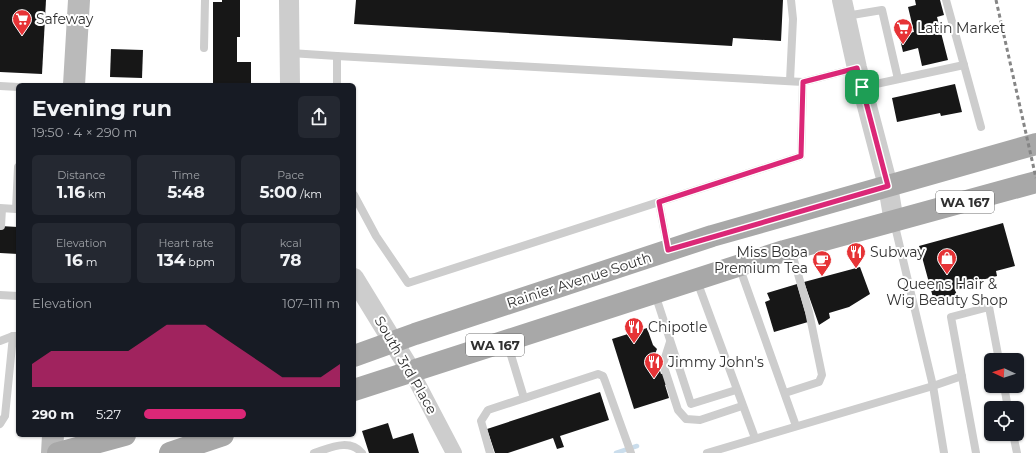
<!DOCTYPE html>
<meta charset="utf-8">
<style>
body{margin:0;font-family:Montserrat,sans-serif;background:#242831;color:#f1f3f6;height:100vh;display:flex;flex-direction:column;font-size:15px;white-space:nowrap}
*{box-sizing:border-box;margin:0}
p{font-size:13px;color:#9ea1a6}
.icon{flex:none;width:22px;height:22px;fill:none;stroke:currentColor;stroke-width:2;stroke-linecap:round;stroke-linejoin:round}
.map{position:relative;flex:1;overflow:hidden}
.sheet{position:absolute;left:16px;top:83px;width:340px;height:354px;display:flex;flex-direction:column;background:#171b24;border-radius:6px;box-shadow:0 1px 3px #0004}
.sheet>*{flex:none}
.needle{width:26px;rotate:273deg}
.controls{position:absolute;left:984px;top:353px;display:grid;gap:8px}
.controls a{display:grid;place-items:center;width:40px;height:40px;border-radius:6px;background:#171b24;box-shadow:0 1px 3px #0004;font-size:20px}
.pin{position:absolute;display:grid;place-items:center;width:34px;height:34px;color:#fff;margin:-17px;border-radius:8px;box-shadow:0 2px 6px #0006}
.round{display:grid;place-items:center;flex:none;width:42px;height:42px;border-radius:6px;background:#242831}
.head{display:flex;align-items:center;justify-content:space-between;height:68px;padding:0 16px}
h1{font-size:22px;font-weight:700;line-height:30px}
.stats{display:grid;grid-template-columns:repeat(3,1fr);gap:6px;height:68px;padding:4px 16px}
.stats div{display:grid;align-content:center;border-radius:6px;background:#242831;text-align:center}
.stats b{font-size:17px;font-weight:700}
.stats small{font-size:11px;font-weight:400}
.stats p{font-size:11px}
.chart{height:112px;padding:8px 16px}
.chart p{display:flex;justify-content:space-between}
.chart svg{width:100%;height:72px;margin-top:4px;fill:#db2777;opacity:.7}
ul{padding:0 16px;list-style:none;font-size:13px}
li{display:grid;grid-template-columns:64px 48px 1fr;align-items:center;height:30px}
li i{height:10px;border-radius:5px;background:#db2777}
.map>svg:first-child{display:block}
.lines{fill:none;stroke-linecap:round;stroke-linejoin:round}
.stream{stroke:#caddec;stroke-width:4.5}
.building{fill:#171717}
.service{stroke:#cdcdcd;stroke-width:8}
.minor{stroke:#cdcdcd;stroke-width:16}
.tertiary{stroke:#cdcdcd;stroke-width:20}
.secondary{stroke:#bababa;stroke-width:22}
.primary{stroke:#a8a8a8;stroke-width:22}
.rail{stroke:#858585;stroke-width:3;stroke-dasharray:4 3;stroke-linecap:butt}
.route-casing{stroke:#fff;stroke-width:8}
.route{stroke:#db2777;stroke-width:5}
.labels{text-anchor:middle;dominant-baseline:central;stroke-width:4;stroke-linejoin:round;paint-order:stroke}
.shield{fill:#fff;stroke:#6e6e6e;stroke-width:1}
.shield-label{font-size:13px;font-weight:bold;fill:#303030}
.poi-label{font-size:14px;fill:#303030;stroke:#fff;text-anchor:start}
.street-label{font-size:14px;fill:#303030;stroke:#fff}
</style>
<div class="map">
<svg width="1036" height="453" viewBox="0 0 1036 453">
<rect width="100%" height="100%" fill="#fff"/>
<g class="lines">
<polyline class="stream" points="616,453 637,446"/>
</g>
<g class="building">
<polygon points="0,0 46,0 42,74 0,72"/>
<polygon points="222,0 240,0 240,37 237,37 237,62 251,62 251,85 213,85 213,2 222,2"/>
<polygon points="356,0 783,0 781,41 733,38 732,46 354,24"/>
<polygon points="915,0 940,0 944,15 937,17 948,60 922,66 918,48 903,52 899,35 914,32 908,7 916,5"/>
<polygon points="111,49 143,50 142,78 110,77"/>
<polygon points="955,84 962,112 941,116 940,113 897,122 892,98"/>
<polygon points="1003,223 1015,266 996,271 997,276 974,282 975,285 955,290 957,295 934,301 919,246"/>
<polygon points="0,226 18,227 18,254 0,253"/>
<polygon points="860,267 870,294 849,307 829,313 830,318 819,325 804,282"/>
<polygon points="797,284 808,322 774,332 765,302 770,300 767,293"/>
<polygon points="647,328 653,345 657,349 655,354 661,374 664,373 667,384 665,385 669,398 634,409 612,339"/>
<polygon points="600,392 609,420 560,436 564,447 557,449 553,438 508,453 495,453 487,429"/>
<polygon points="388,423 393,439 413,433 419,453 369,453 362,431"/>
</g>
<g class="lines">
<g class="service">
<polyline points="946,0 981,127"/>
<polyline points="846,16 882,10 898,79"/>
<polyline points="204,48 205,0"/>
<polyline points="290,53 337,56"/>
<polyline points="790,81 793,19 791,0"/>
<polyline points="803,82 857,68"/>
<polyline points="337,85 337,56 803,82 801,156 408,283 376,236 354,195"/>
<polyline points="0,86 18,87"/>
<polyline points="862,87 964,65"/>
<polyline points="659,202 668,250"/>
<polyline points="0,208 16,209 18,167"/>
<polyline points="894,222 933,386 944,453"/>
<polyline points="1,226 2,209"/>
<polyline points="739,266 796,426"/>
<polyline points="697,281 755,438"/>
<polyline points="655,294 691,404 736,390"/>
<polyline points="0,295 18,296"/>
<polyline points="0,341 13,336 18,336"/>
<polyline points="507,342 524,398"/>
<polyline points="670,342 663,364 678,410 686,419 700,420 742,406"/>
<polyline points="1004,386 1008,408"/>
<polyline points="785,393 819,382 822,375 809,312 791,250"/>
<polyline points="0,424 5,416 13,336"/>
<polyline points="1013,434 1017,453"/>
<path d="M314 453C330 448 349 438 362 453"/>
<polyline points="490,453 481,421 488,410 598,374 603,376 605,381 631,453"/>
<polyline points="707,453 933,386 962,376"/>
<polyline points="976,453 951,317 989,307 999,360"/>
</g>
<polyline class="minor" points="411,371 454,453"/>
<g class="tertiary">
<polyline points="289,0 290,85"/>
<polyline points="842,0 857,68 888,186 894,222"/>
<polyline points="354,278 411,371"/>
</g>
<g class="secondary">
<polyline points="74,85 79,0"/>
<polyline points="52,453 53,435"/>
</g>
<g class="primary">
<polyline points="354,356 415,334 712,236 1036,144"/>
<polyline points="354,390 784,251 1036,182"/>
<polyline points="58,453 125,435"/>
<polyline points="170,453 223,435"/>
</g>
<polyline class="rail" points="996,0 1036,178"/>
</g>
<g class="lines">
<g class="route-casing">
<polygon id="route" points="857,68 888,186 668,250 659,202 801,156 803,82"/>
</g>
<use href="#route" class="route"/>
</g>
<defs>
<g id="supermarket-pin" transform="scale(1)"><path d="M0 17L-7.5 6A9.5 9.5 0 1 1 7.5 6Z" fill="#e63336" stroke="#fff"/><path d="M-6-5.5h2.5l.6 2H6L4.5 2H-2.5L-4.4-4H-6ZM-1.5 3.2a1.3 1.3 0 1 0 .1 0ZM3 3.2a1.3 1.3 0 1 0 .1 0Z" fill="#fff"/></g>
<g id="restaurant-pin" transform="scale(1)"><path d="M0 17L-7.5 6A9.5 9.5 0 1 1 7.5 6Z" fill="#e63336" stroke="#fff"/><path d="M-5-6h1v4h1v-4h1v4h1v-4h1v5L-1.5 .5V6h-2V.5L-5-1ZM5-6V6H3V1.5H1.5Q1.5-4 5-6Z" fill="#fff"/></g>
<g id="shop-pin" transform="scale(1)"><path d="M0 17L-7.5 6A9.5 9.5 0 1 1 7.5 6Z" fill="#e63336" stroke="#fff"/><path d="M-5-2.5h2.3a2.7 3.5 0 0 1 5.4 0H5L5.5 6h-11ZM-1.5-2.5h3a1.5 2.3 0 0 0-3 0Z" fill="#fff"/></g>
<g id="cafe-pin" transform="scale(1)"><path d="M0 17L-7.5 6A9.5 9.5 0 1 1 7.5 6Z" fill="#e63336" stroke="#fff"/><path d="M-5.5-4.5H6V0H3Q3 3.5 0 3.5H-2.5Q-5.5 3.5-5.5 0ZM3-3.2v2h1.7v-2ZM-6 4.5H4V6H-6Z" fill="#fff"/></g>
</defs>
<g fill-rule="evenodd">
<use href="#supermarket-pin" x="22" y="19"/>
<use href="#supermarket-pin" x="903" y="28"/>
<use href="#restaurant-pin" x="856" y="252"/>
<use href="#shop-pin" x="947" y="258"/>
<use href="#cafe-pin" x="822" y="260"/>
<use href="#restaurant-pin" x="634" y="327"/>
<use href="#restaurant-pin" x="654" y="362"/>
</g>
<g class="labels">
<g class="shield">
<rect x="936" y="191" width="58" height="22" rx="3"/>
<rect x="466" y="334" width="58" height="22" rx="3"/>
</g>
<g class="shield-label">
<text x="965" y="202">WA 167</text>
<text x="495" y="345">WA 167</text>
</g>
<g class="poi-label">
<text x="36" y="19">Safeway</text>
<text x="917" y="28">Latin Market</text>
<text x="808" y="252" text-anchor="end">Miss Boba<tspan x="808" dy="16">Premium Tea</tspan></text>
<text x="870" y="252">Subway</text>
<text x="947" y="284" text-anchor="middle">Queens Hair &amp;<tspan x="947" dy="16">Wig Beauty Shop</tspan></text>
<text x="648" y="327">Chipotle</text>
<text x="668" y="362">Jimmy John's</text>
</g>
<g class="street-label">
<text transform="translate(579 280) rotate(-18)">Rainier Avenue South</text>
<text transform="translate(406 365) rotate(60)">South 3rd Place</text>
</g>
</g>
</svg>
<div class="controls">
<a><svg class="needle" viewBox="-14 -14 28 28"><path d="M0-13l5 13h-10z" fill="#e53935"/><path d="M0 13l5-13h-10z" fill="#9ea1a6"/></svg></a>
<a><svg class="icon" aria-label="locate" viewBox="0 0 24 24"><circle cx="12" cy="12" r="6"/><path d="M12 2v4M12 18v4M2 12h4M18 12h4"/></svg></a>
</div>
<div class="pin" style="left:862px;top:87px;background:#1e9e55"><svg class="icon" aria-label="arrive" viewBox="0 0 24 24"><path d="M6 21V4h12l-3 4 3 4H6"/></svg></div>
<section class="sheet">
<div class="head"><div><h1>Evening run</h1><p>19:50 · 4 × 290 m</p></div><a class="round"><svg class="icon" aria-label="share" viewBox="0 0 24 24"><path d="M12 15V3M7 8l5-5 5 5M5 13v7h14v-7"/></svg></a></div>
<div class="stats">
<div><p>Distance</p><b>1.16<small> km</small></b></div>
<div><p>Time</p><b>5:48</b></div>
<div><p>Pace</p><b>5:00<small> /km</small></b></div>
</div>
<div class="stats">
<div><p>Elevation</p><b>16<small> m</small></b></div>
<div><p>Heart rate</p><b>134<small> bpm</small></b></div>
<div><p>kcal</p><b>78</b></div>
</div>
<div class="chart"><p><span>Elevation</span>107–111 m</p>
<svg viewBox="0 0 160 44" preserveAspectRatio="none"><path d="M0 44V30L10 22L20 22L30 22L40 22L50 22L60 14L70 6L80 6L90 6L100 14L110 22L120 30L130 38L140 38L150 38L160 30V44z"/></svg>
</div>
<ul>
<li><b>290 m</b>5:27<i style="width:52%"></i></li>
</ul>
</section>
</div>
